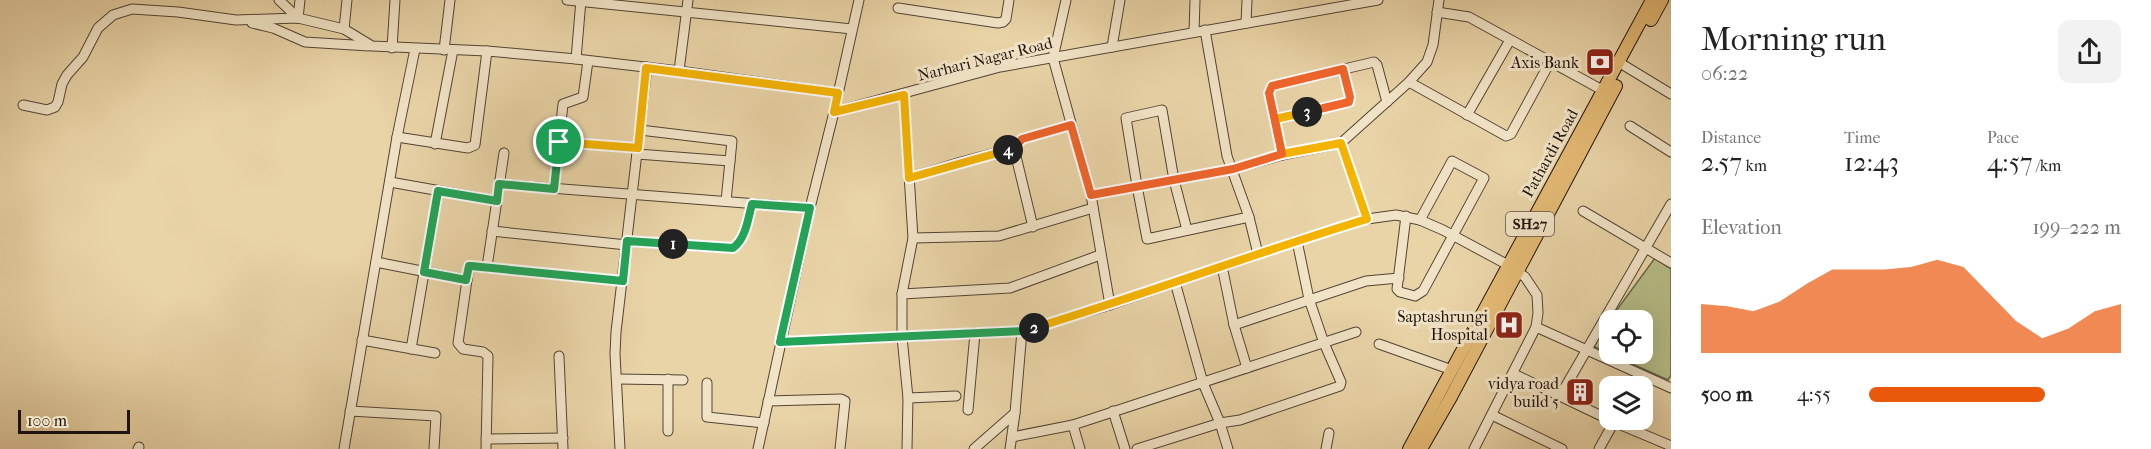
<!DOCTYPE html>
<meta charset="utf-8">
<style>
body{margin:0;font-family:"IM FELL French Canon",serif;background:#f2f2f2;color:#222;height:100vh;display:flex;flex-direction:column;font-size:22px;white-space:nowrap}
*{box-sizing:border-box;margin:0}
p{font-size:20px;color:#767676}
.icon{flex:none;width:33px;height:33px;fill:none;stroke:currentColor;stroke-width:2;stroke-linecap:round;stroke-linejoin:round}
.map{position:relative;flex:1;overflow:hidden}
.side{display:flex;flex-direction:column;background:#fff;width:480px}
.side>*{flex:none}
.tools{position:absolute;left:1599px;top:310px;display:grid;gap:12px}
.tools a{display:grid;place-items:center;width:54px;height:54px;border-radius:12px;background:#fff;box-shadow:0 6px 24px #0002;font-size:30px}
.scale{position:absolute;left:18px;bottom:15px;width:112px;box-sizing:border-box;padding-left:6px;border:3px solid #1f140e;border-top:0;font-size:16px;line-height:21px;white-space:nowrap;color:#1f140e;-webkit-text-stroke:4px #f1e3c6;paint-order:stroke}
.pin{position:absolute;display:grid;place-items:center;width:51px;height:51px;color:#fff;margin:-26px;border:3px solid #fff;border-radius:50%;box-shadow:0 2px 6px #0007}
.km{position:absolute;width:30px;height:30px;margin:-15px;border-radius:50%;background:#222;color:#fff;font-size:16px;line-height:30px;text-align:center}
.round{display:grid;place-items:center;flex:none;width:63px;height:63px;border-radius:12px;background:#f2f2f2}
.overview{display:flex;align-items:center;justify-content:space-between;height:102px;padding:0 30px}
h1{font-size:33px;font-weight:600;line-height:45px}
.stats{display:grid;grid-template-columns:repeat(3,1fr);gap:9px;height:102px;padding:6px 30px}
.stats div{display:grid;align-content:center}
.stats b{font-size:26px;font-weight:600}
.stats small{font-size:16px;font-weight:400}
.stats p{font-size:16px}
.chart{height:168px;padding:12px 30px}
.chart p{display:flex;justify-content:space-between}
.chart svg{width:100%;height:108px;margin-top:6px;fill:#ea580c;opacity:.7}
ul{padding:0 30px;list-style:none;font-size:20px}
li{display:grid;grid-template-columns:96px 72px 1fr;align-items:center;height:45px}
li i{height:15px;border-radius:8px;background:#ea580c}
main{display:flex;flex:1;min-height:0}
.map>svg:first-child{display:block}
.green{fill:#b6bd87;stroke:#6a684a;stroke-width:1.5}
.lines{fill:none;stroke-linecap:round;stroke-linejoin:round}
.minor-casing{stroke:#524434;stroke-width:11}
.major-casing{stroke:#1f140e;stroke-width:14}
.minor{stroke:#f1e3c6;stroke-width:9}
.major{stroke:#e4ba74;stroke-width:12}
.split-1-casing{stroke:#fff;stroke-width:12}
.split-2-casing{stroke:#fff;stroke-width:12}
.split-3-casing{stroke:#fff;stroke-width:12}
.split-4-casing{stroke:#fff;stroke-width:12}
.split-5-casing{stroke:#fff;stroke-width:12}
.split-1{stroke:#22a559;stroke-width:8}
.split-2{stroke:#22a559;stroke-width:8}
.split-3{stroke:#f5b400;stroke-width:8}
.split-4{stroke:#f0652b;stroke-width:8}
.split-5{stroke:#f5b400;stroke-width:8}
.labels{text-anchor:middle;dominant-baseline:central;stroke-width:6;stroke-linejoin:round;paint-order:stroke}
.shield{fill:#f1e3c6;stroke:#5e5245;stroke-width:1.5}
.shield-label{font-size:15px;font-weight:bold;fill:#1f140e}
.street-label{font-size:16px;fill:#1f140e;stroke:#f1e3c6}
.poi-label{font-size:16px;fill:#1f140e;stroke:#f1e3c6;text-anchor:end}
</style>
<main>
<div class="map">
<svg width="1671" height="449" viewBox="0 0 1671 449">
<rect width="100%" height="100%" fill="#e9d4a7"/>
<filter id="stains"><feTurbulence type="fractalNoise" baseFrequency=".00333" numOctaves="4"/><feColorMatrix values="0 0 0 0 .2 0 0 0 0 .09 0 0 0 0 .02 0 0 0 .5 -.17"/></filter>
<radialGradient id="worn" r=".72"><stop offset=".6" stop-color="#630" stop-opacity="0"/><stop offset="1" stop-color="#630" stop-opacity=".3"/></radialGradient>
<polygon class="green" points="1655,258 1671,269 1671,375 1668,380 1610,354 1642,354 1642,321 1610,321 1609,354 1591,345"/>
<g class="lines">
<g class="minor-casing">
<g id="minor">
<polyline points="279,0 298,18"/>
<polyline points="347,0 344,29 372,46 487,51 576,59 679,71 838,93"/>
<polyline points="567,0 852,29"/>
<polyline points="1066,0 1053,58 1091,195 1110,305"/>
<polyline points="898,8 998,23 1003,22 1006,19 1009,0"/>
<polyline points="1437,12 1469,17 1604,91"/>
<polyline points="298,18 300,0"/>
<polyline points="252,23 273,28 305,42 369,46"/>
<polyline points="1246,23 1247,0"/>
<polyline points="1205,30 1227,156 1249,217 1258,254"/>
<polyline points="1194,32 1195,0"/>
<polyline points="1112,47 1120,0"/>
<polyline points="392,48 395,0"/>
<polyline points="444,50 450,0"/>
<polyline points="576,59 581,0"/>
<polyline points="1620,63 1671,94"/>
<polyline points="679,71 688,0"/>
<polyline points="1409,82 1506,136 1511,134 1550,62"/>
<polyline points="904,95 913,238 902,294 902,337 908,398 907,449"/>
<polyline points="23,105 47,110 55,107 58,102 62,84 67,75 83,57 98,28 113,15 132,9 178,12 236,20 298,18 344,29"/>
<polyline points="834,112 859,0"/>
<polyline points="1467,115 1510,40"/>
<polyline points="1275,119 1349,102 1350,97 1343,69"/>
<polyline points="1630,126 1671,152"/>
<polyline points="640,130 732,141 726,201"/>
<polyline points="397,137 468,148 475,145 487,51"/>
<polyline points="559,142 638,148"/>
<polyline points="1341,143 1367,219"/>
<polyline points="435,144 453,50"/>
<polyline points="1014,148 1022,139 1071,125"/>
<polyline points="637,154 730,161"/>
<polyline points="1282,155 1269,93 1272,86 1374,62 1377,65 1387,102"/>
<polyline points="909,178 961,162 1014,148 1033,227"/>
<polyline points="390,182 497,201"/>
<polyline points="499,184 810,208"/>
<polyline points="554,189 563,104 583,97 588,61"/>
<polyline points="1091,195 1233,169 1282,155 1341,143 1409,82 1427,62 1433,45 1439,0"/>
<polyline points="1583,211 1671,263"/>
<polyline points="1406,216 1397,289 1400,292 1415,296 1423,291 1484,178 1452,161 1420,220"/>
<polyline points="1187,230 1174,180 1162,110 1126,118 1137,186 1147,239 1249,217"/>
<polyline points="492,231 627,245"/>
<polyline points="913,238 999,236 1093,208"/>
<path d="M627 241 733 248C746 239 748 218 752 204"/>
<polyline points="376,262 467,280"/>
<polyline points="1222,266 1234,325 1247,368"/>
<polyline points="487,267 504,153"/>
<polyline points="1175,282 1203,383 1220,423 1228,449"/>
<polyline points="902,294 1010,288 1100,255"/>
<polyline points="1234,325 1366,281 1399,278"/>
<polyline points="1536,327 1671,388"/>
<polyline points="362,340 435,353"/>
<polyline points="780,342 1022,331 1103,307 1297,241 1367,219 1396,215 1420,220 1443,230 1508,265 1525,277 1537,295 1538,313 1536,327 1474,449"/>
<polyline points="1379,344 1452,370"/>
<polyline points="411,349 438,191"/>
<polyline points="559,356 563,449"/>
<polyline points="1514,374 1614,422 1671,446"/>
<polyline points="617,379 683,380"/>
<polyline points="707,383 707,417 764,423"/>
<polyline points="1560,396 1671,204"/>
<polyline points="908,398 956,396"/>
<polyline points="768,401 841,399 845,401 840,449"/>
<polyline points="968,410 975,333"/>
<polyline points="350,411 436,416 434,449"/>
<polyline points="1113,411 1125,449"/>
<polyline points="1492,415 1562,449"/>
<polyline points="1073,425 1080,449"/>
<polyline points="668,431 668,379"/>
<polyline points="1012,437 1073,425 1356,332"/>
<polyline points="486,439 563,438"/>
<polyline points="138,449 139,447"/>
<polyline points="344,449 397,137 415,49"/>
<polyline points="486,449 488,356 483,352 463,349 458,343 469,266 623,281"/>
<polyline points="620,449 615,354 616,332 647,67"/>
<polyline points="758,449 810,208 834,112 1000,67 1378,0"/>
<polyline points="974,449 1015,413"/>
<polyline points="1010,449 1015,413 1022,331"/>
<polyline points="1137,449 1220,423 1240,420 1340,386 1341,382 1324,343 1309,299 1297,241"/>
<polyline points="1326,449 1329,433"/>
<polyline points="1599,449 1614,422"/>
</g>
</g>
<g class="major-casing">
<g id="major">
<polyline points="1651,20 1662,0"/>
<polyline points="1409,449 1652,0"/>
<polyline points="1421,449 1451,397 1616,86"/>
</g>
</g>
<use href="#minor" class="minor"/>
<use href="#major" class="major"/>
</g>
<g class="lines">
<g class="split-1-casing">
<polyline id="split-1" points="559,142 554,189 499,184 497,201 438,191 424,272 466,280 469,266 471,266 623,281 627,241 673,244"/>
</g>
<g class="split-2-casing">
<path id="split-2" d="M673 244 733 248C746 239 748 218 752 204L810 208 780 342 1022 331 1034 328"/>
</g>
<g class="split-3-casing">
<path id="split-3" d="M1034 328C1146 294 1255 253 1367 219L1341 143 1282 154 1275 119 1307 112"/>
</g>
<g class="split-4-casing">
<polyline id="split-4" points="1008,150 1014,148 1022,139 1071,125 1091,195 1233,169 1282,154 1269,93 1272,86 1343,69 1350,97 1349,102 1307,112"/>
</g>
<g class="split-5-casing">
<polyline id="split-5" points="559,142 638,148 646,68 838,93 834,112 904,95 909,178 1008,150"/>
</g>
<use href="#split-1" class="split-1"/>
<use href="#split-2" class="split-2"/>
<use href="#split-3" class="split-3"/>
<use href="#split-4" class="split-4"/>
<use href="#split-5" class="split-5"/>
</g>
<defs>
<g id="bank-square" transform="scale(1.5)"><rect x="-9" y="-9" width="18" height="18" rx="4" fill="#8f2418" stroke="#f1e3c6"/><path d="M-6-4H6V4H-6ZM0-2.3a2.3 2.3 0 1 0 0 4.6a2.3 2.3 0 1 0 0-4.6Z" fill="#fff"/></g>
<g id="hospital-square" transform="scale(1.5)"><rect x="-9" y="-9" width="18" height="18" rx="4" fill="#8f2418" stroke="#f1e3c6"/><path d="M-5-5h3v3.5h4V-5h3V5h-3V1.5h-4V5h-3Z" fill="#fff"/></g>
<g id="building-square" transform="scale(1.5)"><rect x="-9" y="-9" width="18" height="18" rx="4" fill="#8f2418" stroke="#f1e3c6"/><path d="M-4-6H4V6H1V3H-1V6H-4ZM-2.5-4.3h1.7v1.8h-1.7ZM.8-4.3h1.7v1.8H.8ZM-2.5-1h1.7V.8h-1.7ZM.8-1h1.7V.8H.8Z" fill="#fff"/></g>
</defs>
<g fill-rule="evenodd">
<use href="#bank-square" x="1600" y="62"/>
<use href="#hospital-square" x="1509" y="325"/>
<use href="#building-square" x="1580" y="392"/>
</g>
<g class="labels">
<rect class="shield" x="1506" y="212" width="48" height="24" rx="4.5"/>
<g class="shield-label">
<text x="1530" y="224">SH27</text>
</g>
<g class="street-label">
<text transform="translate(985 59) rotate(-14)">Narhari Nagar Road</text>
<text transform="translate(1550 153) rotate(-61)">Pathardi Road</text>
</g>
<g class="poi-label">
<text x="1579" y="62">Axis Bank</text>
<text x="1488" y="316">Saptashrungi<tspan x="1488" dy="18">Hospital</tspan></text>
<text x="1559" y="383">vidya road<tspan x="1559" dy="18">build 5</tspan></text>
</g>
</g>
<rect width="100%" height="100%" filter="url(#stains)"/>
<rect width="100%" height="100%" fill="url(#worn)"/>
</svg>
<div class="tools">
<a><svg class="icon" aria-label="locate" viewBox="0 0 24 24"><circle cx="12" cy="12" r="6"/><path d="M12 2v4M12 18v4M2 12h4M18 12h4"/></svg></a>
<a><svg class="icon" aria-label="layers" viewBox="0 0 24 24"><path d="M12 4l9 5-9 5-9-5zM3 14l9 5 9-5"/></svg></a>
</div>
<div class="scale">100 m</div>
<div class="pin" style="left:559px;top:142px;background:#1e9e55"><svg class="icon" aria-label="arrive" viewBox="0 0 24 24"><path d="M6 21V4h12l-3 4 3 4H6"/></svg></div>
<b class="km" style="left:673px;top:244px">1</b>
<b class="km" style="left:1034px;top:328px">2</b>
<b class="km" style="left:1307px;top:112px">3</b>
<b class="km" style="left:1008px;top:150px">4</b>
</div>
<section class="side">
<div class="overview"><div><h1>Morning run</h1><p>06:22</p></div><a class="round"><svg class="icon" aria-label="share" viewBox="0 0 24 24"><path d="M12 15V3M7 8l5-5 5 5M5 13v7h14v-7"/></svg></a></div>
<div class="stats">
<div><p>Distance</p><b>2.57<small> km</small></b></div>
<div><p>Time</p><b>12:43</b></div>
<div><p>Pace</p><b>4:57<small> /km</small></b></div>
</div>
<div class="chart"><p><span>Elevation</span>199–222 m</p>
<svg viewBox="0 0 160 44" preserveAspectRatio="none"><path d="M0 44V24L10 25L20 27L30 23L40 16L50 10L60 10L70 10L80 9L90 6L100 9L110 20L120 31L130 38L140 34L150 27L160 24V44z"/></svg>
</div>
<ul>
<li><b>500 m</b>4:55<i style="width:70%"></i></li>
</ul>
</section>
</main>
